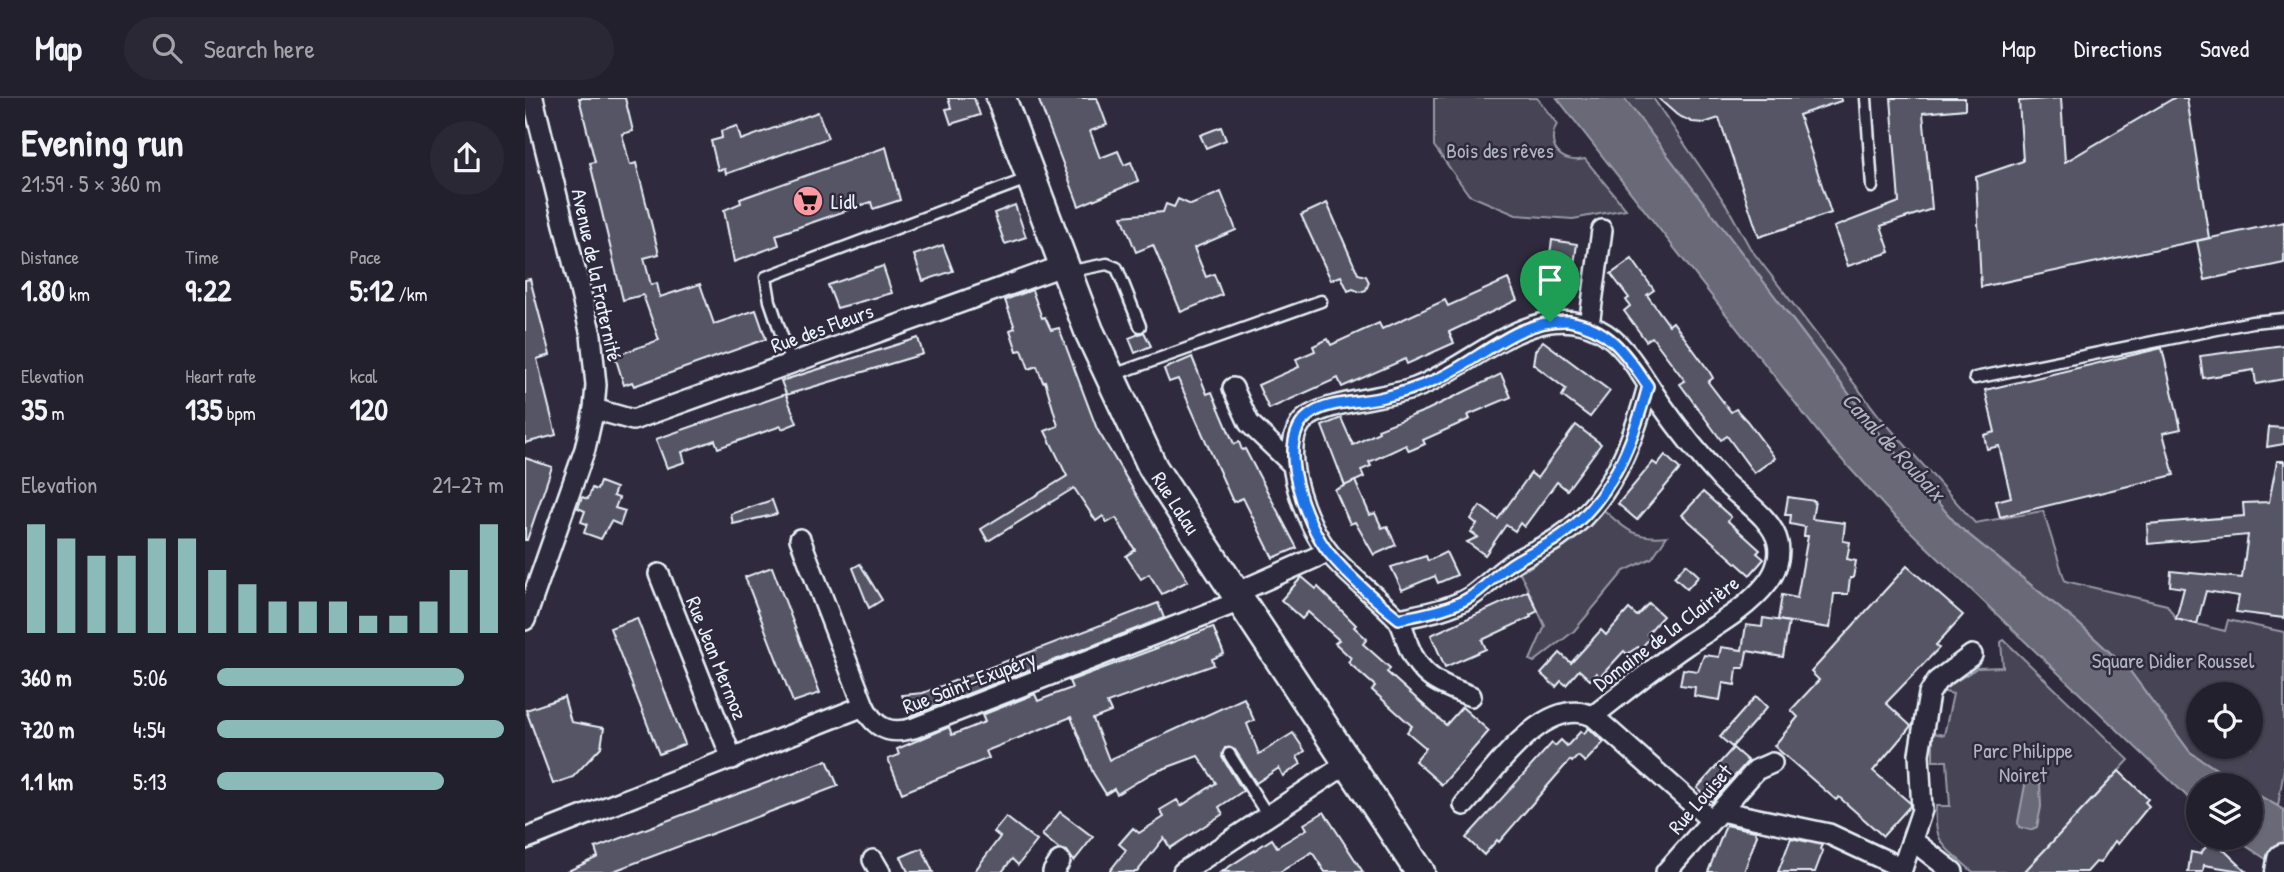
<!DOCTYPE html>
<meta charset="utf-8">
<style>
body{margin:0;font-family:"Patrick Hand",sans-serif;background:#2b2836;color:#f1f3f6;height:100vh;display:flex;flex-direction:column;font-size:26px;white-space:nowrap}
*{box-sizing:border-box;margin:0}
p{font-size:23px;color:#a3a3aa}
.icon{flex:none;width:38px;height:38px;fill:none;stroke:currentColor;stroke-width:2;stroke-linecap:round;stroke-linejoin:round}
.map{position:relative;flex:1;overflow:hidden}
.side{display:flex;flex-direction:column;background:#23202e;width:525px}
.side>*{flex:none}
.fabs{position:absolute;left:1661px;top:584px;display:grid;gap:14px}
.fabs a{display:grid;place-items:center;width:77px;height:77px;border-radius:50%;background:#23202e;box-shadow:0 2px 5px #0004,0 0 0 2px #403e4a;font-size:35px}
.pin{position:absolute;display:grid;place-items:center;width:60px;height:60px;color:#fff;margin:-72px -30px;border-radius:50% 50% 50% 0;rotate:-45deg;box-shadow:0 0 7px #0007}
.pin .icon{rotate:45deg}
.round{display:grid;place-items:center;flex:none;width:74px;height:74px;border-radius:37px;background:#2b2836}
.overview{display:flex;align-items:center;justify-content:space-between;height:119px;padding:0 21px}
h1{font-size:38px;font-weight:700;line-height:52px}
.stats{display:grid;grid-template-columns:repeat(3,1fr);gap:10px;height:119px;padding:7px 21px}
.stats div{display:grid;align-content:center}
.stats b{font-size:30px;font-weight:700}
.stats small{font-size:19px;font-weight:400}
.stats p{font-size:19px}
.chart{height:196px;padding:14px 21px}
.chart p{display:flex;justify-content:space-between}
.chart svg{width:100%;height:126px;margin-top:7px;stroke:#8bbbb9;stroke-width:6}
ul{padding:0 21px;list-style:none;font-size:23px}
li{display:grid;grid-template-columns:112px 84px 1fr;align-items:center;height:52px}
li i{height:18px;border-radius:9px;background:#8bbbb9}
header{display:flex;align-items:center;gap:42px;box-sizing:border-box;height:98px;padding:0 35px;background:#23202e;border-bottom:2px solid #403e4a}
header strong{font-size:33px}
nav{display:flex;gap:38px;margin-inline-start:auto;font-size:24px}
.search{width:490px;height:63px;background:#2b2836;display:flex;align-items:center;gap:18px;box-sizing:border-box;padding:0 24px;border-radius:38px;color:#a3a3aa;font-size:26px}
main{display:flex;flex:1;min-height:0}
.map>svg:first-child{display:block}
.green{fill:#464455;stroke:#979aa6;stroke-width:2;fill-rule:evenodd}
.water{fill:#696978;stroke:#9c9fab;stroke-width:2}
.building{fill:#575565;stroke:#e8f1f8;stroke-width:2}
.lines{fill:none;stroke-linecap:round;stroke-linejoin:round}
.service-casing{stroke:#e8f1f8;stroke-width:15}
.minor-casing{stroke:#e8f1f8;stroke-width:24}
.secondary-casing{stroke:#e8f1f8;stroke-width:33}
.primary-casing{stroke:#e8f1f8;stroke-width:37}
.service{stroke:#2f2a3d;stroke-width:10}
.minor{stroke:#2f2a3d;stroke-width:19}
.secondary{stroke:#2f2a3d;stroke-width:28}
.primary{stroke:#2f2a3d;stroke-width:32}
.route-casing{stroke:#fff;stroke-width:14}
.route{stroke:#1a73e8;stroke-width:9}
.labels{text-anchor:middle;dominant-baseline:central;stroke-width:5;stroke-linejoin:round;paint-order:stroke}
.park-label{font-size:21px;fill:#afb4bf;stroke:#2f2a3d}
.poi-label{font-size:21px;fill:#e8f1f8;stroke:#2f2a3d;text-anchor:start}
.street-label{font-size:21px;fill:#e8f1f8;stroke:#2f2a3d}
.water-label{font-size:23px;font-style:italic;fill:#afb4be;stroke:#2f2a3d}
</style>
<header>
<strong>Map</strong>
<div class="search"><svg class="icon" aria-label="search" viewBox="0 0 24 24"><circle cx="10" cy="10" r="6"/><path d="M15 15l6 6"/></svg>Search here</div>
<nav><a>Map</a><a>Directions</a><a>Saved</a></nav>
</header>
<main>
<section class="side">
<div class="overview"><div><h1>Evening run</h1><p>21:59 · 5 × 360 m</p></div><a class="round"><svg class="icon" aria-label="share" viewBox="0 0 24 24"><path d="M12 15V3M7 8l5-5 5 5M5 13v7h14v-7"/></svg></a></div>
<div class="stats">
<div><p>Distance</p><b>1.80<small> km</small></b></div>
<div><p>Time</p><b>9:22</b></div>
<div><p>Pace</p><b>5:12<small> /km</small></b></div>
</div>
<div class="stats">
<div><p>Elevation</p><b>35<small> m</small></b></div>
<div><p>Heart rate</p><b>135<small> bpm</small></b></div>
<div><p>kcal</p><b>120</b></div>
</div>
<div class="chart"><p><span>Elevation</span>21–27 m</p>
<svg viewBox="0 0 160 44" preserveAspectRatio="none"><path d="M5 44V6M15 44V11M25 44V17M35 44V17M45 44V11M55 44V11M65 44V22M75 44V27M85 44V33M95 44V33M105 44V33M115 44V38M125 44V38M135 44V33M145 44V22M155 44V6"/></svg>
</div>
<ul>
<li><b>360 m</b>5:06<i style="width:86%"></i></li>
<li><b>720 m</b>4:54<i style="width:100%"></i></li>
<li><b>1.1 km</b>5:13<i style="width:79%"></i></li>
</ul>
</section>
<div class="map">
<svg width="1759" height="774" viewBox="0 0 1759 774">
<rect width="100%" height="100%" fill="#2f2a3d"/>
<filter id="ink" filterUnits="userSpaceOnUse"><feTurbulence type="fractalNoise" baseFrequency=".0143" numOctaves="2"/><feDisplacementMap in="SourceGraphic" scale="14" xChannelSelector="R" yChannelSelector="G"/><feConvolveMatrix kernelMatrix="1 2 1 2 8 2 1 2 1" color-interpolation-filters="sRGB"/></filter>
<g filter="url(#ink)">
<g class="green">
<path d="M909 0H1012L1032 26C1020 48 1036 67 1060 61L1101 111 1048 121 991 117 944 97 909 48Z"/>
<path d="M1099 0H1128L1202 108 1225 150 1355 319 1450 425 1518 413 1540 483 1642 507 1651 521 1700 533 1703 522 1759 534V671L1753 708 1726 693V688H1717L1665 654 1604 572 1553 525 1433 428 1356 338ZM1673 597H1726V649H1673Z"/>
<path d="M1073 407C1098 428 1106 442 1142 438L1127 460 1099 473 1049 533 1009 564 1005 562 1020 528 992 468 1002 471 1058 435 1052 428 1059 422 1065 427 1073 419Z"/>
<path d="M1479 542 1604 662 1499 774H1448C1421 749 1408 747 1411 708H1425L1422 663H1408V635L1419 637 1428 596 1416 593 1452 570 1478 569 1476 544Z"/>
</g>
<g class="water">
<polygon points="1032,0 1099,0 1356,338 1433,428 1553,525 1604,572 1665,654 1717,688 1673,688 1673,709 1362,411 1300,343"/>
<polygon points="1501,682 1515,685 1516,709 1512,729 1505,732 1494,729 1493,724"/>
<polygon points="1726,693 1759,712 1759,773 1709,740 1726,740"/>
</g>
<g class="building">
<polygon points="54,0 100,0 108,33 97,36 105,67 111,65 134,156 119,160 126,187 132,185 135,199 175,186 189,226 231,212 241,241 109,288 107,284 99,287 90,258 134,242 118,197 98,202 65,65 70,64"/>
<polygon points="423,0 449,0 455,17 426,26 421,11 426,10"/>
<polygon points="513,0 572,0 582,27 565,33 575,60 593,53 599,67 606,64 613,83 554,108"/>
<polygon points="1133,0 1316,0 1316,3 1274,17 1306,115 1234,139 1194,20 1179,25 1167,24 1152,17"/>
<polygon points="1366,0 1440,0 1440,11 1398,15 1407,111 1356,128 1365,154 1323,168 1309,129 1374,104"/>
<polygon points="1536,0 1540,64 1649,0 1662,0 1684,140 1456,189 1451,79 1498,63 1494,3"/>
<polygon points="293,14 303,40 201,76 200,71 193,72 186,43 197,40 196,33 212,28 216,42"/>
<polygon points="696,29 701,42 681,50 675,37"/>
<polygon points="361,49 375,102 348,111 346,104 251,137 254,147 209,164 199,112 216,105 215,101"/>
<polygon points="696,94 711,132 669,150 681,179 689,176 697,197 656,214 628,147 611,154 597,118 638,114 641,106 649,109 653,101 666,107"/>
<polygon points="802,105 833,176 841,178 844,184 841,192 835,194 828,191 823,193 816,178 806,182 776,117"/>
<polygon points="490,107 501,139 480,146 469,115"/>
<polygon points="1759,124 1759,165 1680,182 1672,143"/>
<polygon points="1027,142 1052,146 1044,201 1019,197"/>
<polygon points="418,147 428,173 398,183 389,157"/>
<polygon points="1107,161 1129,192 1122,197 1144,227 1148,224 1184,273 1188,280 1183,284 1206,314 1211,311 1222,323 1250,360 1229,375 1202,338 1196,342 1155,286 1160,283 1127,239 1121,243 1099,213 1105,208 1101,202 1104,200 1086,176"/>
<polygon points="358,168 367,195 312,210 303,187"/>
<polygon points="5,181 25,257 12,261 31,337 0,345 0,182"/>
<polygon points="983,181 992,202 924,234 929,245 882,266 880,261 817,289 813,280 744,311 733,287 774,269 771,261 790,253 788,248 803,241 806,247 854,225 857,231 920,202 923,208"/>
<polygon points="507,192 517,220 520,219 526,232 534,230 572,331 663,483 637,496 624,476 616,481 601,458 610,452 591,420 582,425 578,418 571,423 549,390 463,443 456,431 542,378 520,333 533,328 520,283 518,284 512,268 504,271 497,252 492,253 485,232 490,230 480,202"/>
<polygon points="619,234 626,248 610,255 604,240"/>
<polygon points="393,240 398,256 261,297 272,325 257,331 256,328 193,350 190,342 157,354 160,364 142,370 131,341 261,296 256,283"/>
<polygon points="1018,243 1085,293 1065,319 1037,298 1041,291 1008,266 1010,253"/>
<polygon points="1759,247 1759,281 1731,286 1729,272 1678,280 1675,258"/>
<polygon points="1637,250 1656,331 1638,335 1649,377 1475,419 1471,403 1486,399 1474,348 1462,351 1459,337 1470,334 1460,292"/>
<polygon points="667,259 682,296 687,294 709,346 714,344 717,352 720,351 772,450 748,460 718,400 708,404 653,281 644,284 639,271"/>
<polygon points="976,276 986,299 943,317 945,321 898,342 900,346 891,350 884,353 881,347 844,364 846,368 836,372 839,379 820,388 797,328 816,320 828,347 854,334 853,331 902,312"/>
<polygon points="1051,327 1076,346 1042,392 1032,384 999,429 995,425 990,433 981,427 960,457 942,444 953,439 946,434 952,426 946,421 955,408 973,421 1006,375 1012,380"/>
<polygon points="1744,329 1759,330 1759,346 1742,349"/>
<polygon points="1140,357 1155,371 1112,422 1093,406 1128,364 1132,367"/>
<polygon points="0,360 27,369 2,442 0,442"/>
<polygon points="1752,363 1759,363 1759,520 1711,514 1714,498 1681,493 1672,526 1651,521 1659,490 1645,488 1646,473 1717,480 1723,437 1623,446 1622,426 1719,418 1718,405 1744,404"/>
<polygon points="830,383 845,417 850,415 857,430 862,428 871,447 849,457 830,424 825,426 810,392"/>
<polygon points="75,384 91,390 88,398 94,400 90,410 100,413 95,427 86,423 76,441 59,435 62,426 56,424 60,413 53,410 57,399 63,401 67,390 72,392"/>
<polygon points="1178,394 1206,419 1203,423 1235,452 1232,455 1239,461 1225,477 1157,417"/>
<polygon points="1263,399 1290,403 1287,421 1320,425 1318,443 1325,444 1322,461 1331,463 1328,480 1325,480 1323,496 1309,496 1305,530 1253,522 1257,497 1272,500 1283,438 1279,438 1280,429 1265,426 1266,417 1260,417"/>
<polygon points="247,402 252,416 208,426 206,416"/>
<polygon points="921,454 932,477 913,485 910,478 877,492 866,469 901,458 903,463"/>
<polygon points="335,466 357,502 344,510 328,470"/>
<polygon points="1161,466 1174,478 1162,491 1149,479"/>
<polygon points="1382,468 1438,517 1411,547 1414,550 1361,605 1386,628 1348,673 1384,704 1385,708 1358,738 1314,699 1311,702 1249,648 1273,619 1266,612 1294,582 1286,574"/>
<polygon points="247,469 295,595 268,604 220,479"/>
<polygon points="777,479 791,491 793,489 831,527 829,529 842,541 838,546 865,570 862,574 921,627 937,609 964,633 917,687 890,663 901,650 882,634 887,628 847,592 850,588 823,564 826,560 810,545 814,542 783,514 777,521 756,502"/>
<polygon points="1003,493 1013,513 1005,517 1006,519 957,542 961,551 920,569 906,537"/>
<polygon points="633,505 639,520 385,618 377,597 398,595"/>
<polygon points="1124,505 1138,518 1122,536 1126,539 1115,551 1113,549 1102,556 1099,553 1075,579 1071,575 1065,582 1054,572 1041,587 1036,583 1031,589 1016,576 1035,555 1046,565 1076,532 1081,537 1104,511 1112,518"/>
<polygon points="112,520 160,646 134,656 85,530"/>
<polygon points="1238,520 1264,524 1258,559 1222,553 1219,570 1212,570 1210,587 1198,585 1195,602 1169,598 1170,589 1155,587 1158,571 1173,573 1179,557 1194,559 1196,549 1217,552 1221,527 1237,529"/>
<polygon points="688,529 699,556 687,561 689,567 582,605 586,614 568,621 584,662 719,600 729,622 722,626 734,656 768,635 780,653 772,659 776,666 758,678 754,670 731,685 710,652 700,650 697,659 718,693 694,709 698,716 645,750 639,740 612,774 584,774 601,752 594,746 608,730 614,735 639,719 635,712 652,702 656,708 691,685 673,658 627,675 592,696 589,691 581,696 568,675 546,619 461,653 464,660 377,695 363,661 374,657 372,651 424,629 427,637 460,624 457,617 510,596 513,603 533,595 547,590 544,583"/>
<polygon points="1231,598 1242,609 1207,649 1195,639"/>
<polygon points="39,599 46,624 79,630 76,649 48,679 28,686 1,612"/>
<polygon points="1063,630 1079,644 1060,664 1053,658 1047,664 1045,662 974,744 972,742 959,757 941,740 1027,645 1030,648 1036,642 1042,648 1056,633 1059,636"/>
<polygon points="1208,650 1223,663 1187,704 1172,690"/>
<polygon points="302,662 313,688 86,774 41,774 73,759 70,750"/>
<polygon points="1594,673 1623,701 1620,704 1624,708 1593,746 1590,743 1575,765 1571,764 1562,774 1499,774"/>
<polygon points="535,714 568,739 549,763 542,753 534,751 517,737"/>
<polygon points="799,714 838,774 800,774 787,754 755,774 696,774 747,741 752,749 782,731 779,726"/>
<polygon points="481,719 512,743 493,767 487,761 477,774 449,774 475,739 469,734"/>
<polygon points="1201,727 1230,733 1232,737 1219,774 1183,774"/>
<polygon points="1266,740 1297,747 1295,751 1298,753 1290,774 1253,774"/>
<polygon points="1688,741 1702,755 1722,774 1679,767 1678,774 1663,774 1666,754 1675,756"/>
<polygon points="397,750 408,774 383,774 376,759"/>
</g>
<g class="lines">
<g class="service-casing">
<g id="service">
<polyline points="1341,0 1347,89"/>
<polyline points="542,174 582,166 592,170 615,228"/>
<polyline points="266,265 245,203 241,179 502,81"/>
<polyline points="588,277 796,203"/>
<polyline points="1450,280 1727,224 1759,221"/>
<polyline points="704,656 743,718"/>
</g>
</g>
<g class="minor-casing">
<g id="minor">
<polyline points="1064,227 1077,132"/>
<polyline points="708,290 724,325 767,366"/>
<polyline points="69,311 108,322 540,167"/>
<polyline points="275,441 339,608"/>
<polyline points="134,476 207,661"/>
<polyline points="713,494 803,454"/>
<path d="M874 521C897 516 924 512 945 499 958 491 969 478 982 469 997 457 1017 451 1033 440 1085 405 1107 347 1123 288"/>
<polyline points="0,522 60,351 69,311 71,287 66,237 8,0"/>
<path d="M946 598C915 587 895 579 883 547 880 538 878 526 871 519 850 497 825 479 805 456 782 429 753 357 776 325 792 304 862 300 890 290 949 268 1008 199 1074 232 1102 246 1118 281 1136 306 1155 333 1175 358 1197 382 1214 400 1248 420 1253 445 1256 459 1251 474 1242 485 1221 512 1188 529 1160 548 1128 570 1098 595 1068 618"/>
<path d="M939 707C968 675 1019 596 1068 618L1186 722"/>
<polyline points="1195,713 1304,736 1377,770"/>
<path d="M0 741 339 608C350 631 365 637 389 630L718 502"/>
<polyline points="1387,742 1428,774"/>
<polyline points="348,762 355,774"/>
<polyline points="528,774 535,763"/>
<polyline points="658,774 823,665"/>
<polyline points="1141,774 1231,672 1247,665"/>
<polyline points="1376,774 1397,712 1394,656 1404,596 1412,583 1447,557"/>
</g>
</g>
<g class="secondary-casing">
<polyline id="secondary" points="476,0 564,233 628,370 895,774"/>
</g>
<g class="primary-casing">
<polyline id="primary" points="1757,774 1759,762"/>
</g>
<use href="#service" class="service"/>
<use href="#minor" class="minor"/>
<use href="#secondary" class="secondary"/>
<use href="#primary" class="primary"/>
</g>
</g>
<g class="lines" filter="url(#ink)">
<g class="route-casing">
<path id="route" d="M1044 223C1085 230 1101 256 1123 288 1108 344 1088 397 1041 434 1023 449 1000 455 982 469 969 478 958 491 945 499 924 512 897 516 874 521 849 501 825 480 804 455 782 428 748 345 783 318 802 303 831 305 854 300 873 296 892 290 910 282 956 262 990 221 1044 223Z"/>
</g>
<use href="#route" class="route"/>
</g>
<defs>
<g id="supermarket-disc" transform="scale(1.575)"><circle r="9.5" fill="#ff9aa2" stroke="#2f2a3d"/><path d="M-6-5.5h2.5l.6 2H6L4.5 2H-2.5L-4.4-4H-6ZM-1.5 3.2a1.3 1.3 0 1 0 .1 0ZM3 3.2a1.3 1.3 0 1 0 .1 0Z" fill="#111"/></g>
</defs>
<g fill-rule="evenodd">
<use href="#supermarket-disc" x="283" y="103"/>
</g>
<g class="labels">
<g class="park-label">
<text x="975" y="52">Bois des rêves</text>
<text x="1648" y="562">Square Didier Roussel</text>
<text x="1498" y="652">Parc Philippe<tspan x="1498" dy="24">Noiret</tspan></text>
</g>
<g class="poi-label">
<text x="306" y="103">Lidl</text>
</g>
<g class="street-label">
<text transform="translate(72 177) rotate(78)">Avenue de la Fraternité</text>
<text transform="translate(297 230) rotate(-20)">Rue des Fleurs</text>
<text transform="translate(651 405) rotate(57)">Rue Lalau</text>
<text transform="translate(1141 535) rotate(-37)">Domaine de la Clairière</text>
<text transform="translate(192 560) rotate(68)">Rue Jean Mermoz</text>
<text transform="translate(444 584) rotate(-21)">Rue Saint-Exupéry</text>
<text transform="translate(1175 701) rotate(-49)">Rue Louiset</text>
</g>
<g class="water-label">
<text transform="translate(1369 348) rotate(47)">Canal de Roubaix</text>
</g>
</g>
</svg>
<div class="fabs">
<a><svg class="icon" aria-label="locate" viewBox="0 0 24 24"><circle cx="12" cy="12" r="6"/><path d="M12 2v4M12 18v4M2 12h4M18 12h4"/></svg></a>
<a><svg class="icon" aria-label="layers" viewBox="0 0 24 24"><path d="M12 4l9 5-9 5-9-5zM3 14l9 5 9-5"/></svg></a>
</div>
<div class="pin" style="left:1025px;top:224px;background:#1e9e55"><svg class="icon" aria-label="arrive" viewBox="0 0 24 24"><path d="M6 21V4h12l-3 4 3 4H6"/></svg></div>
</div>
</main>
